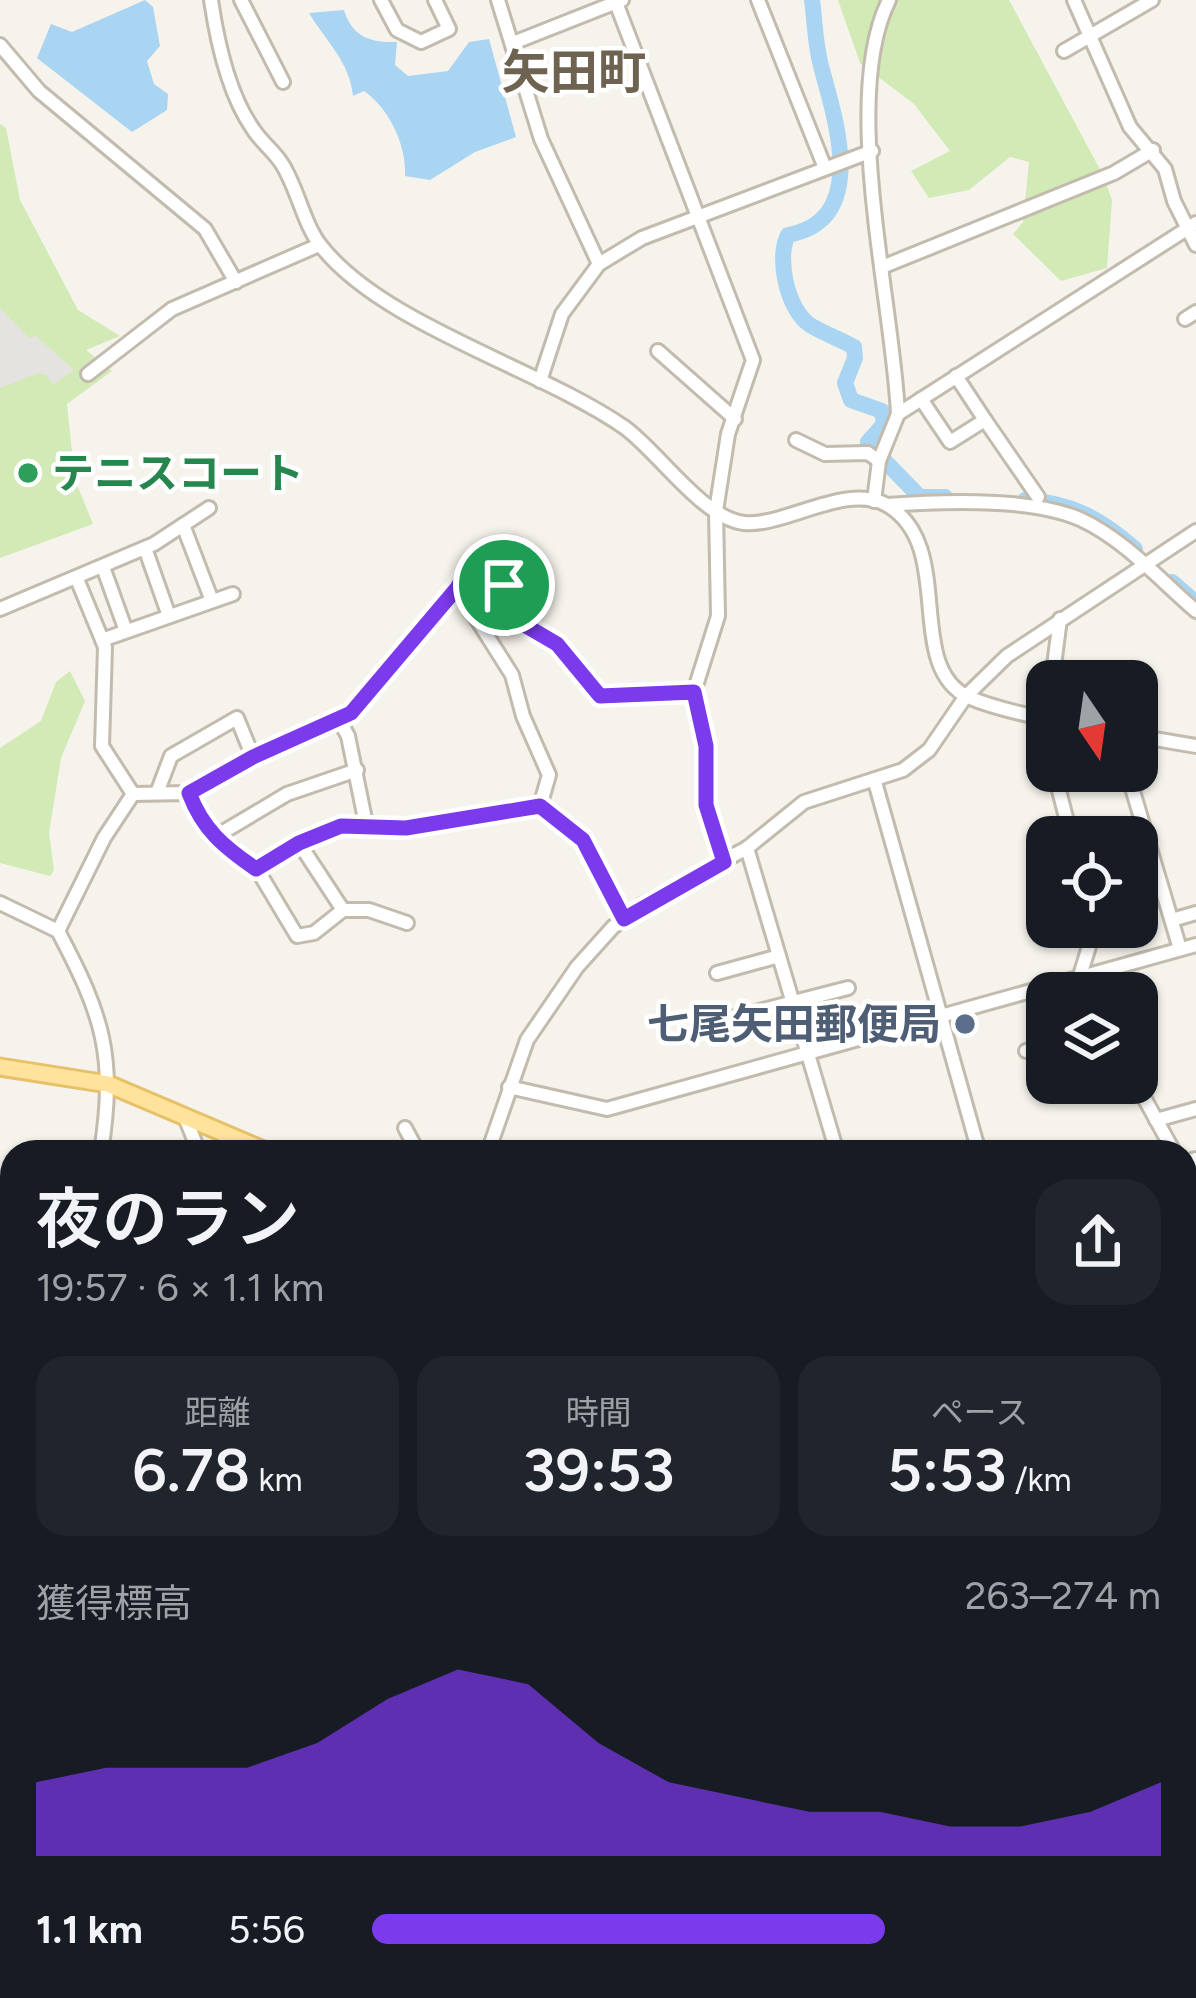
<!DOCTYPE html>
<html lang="ja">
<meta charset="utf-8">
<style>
body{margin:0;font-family:Figtree,"Noto Sans JP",sans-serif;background:#20242c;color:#f1f3f6;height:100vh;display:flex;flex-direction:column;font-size:45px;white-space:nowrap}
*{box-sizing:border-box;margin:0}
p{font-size:39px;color:#9ea1a6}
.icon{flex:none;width:66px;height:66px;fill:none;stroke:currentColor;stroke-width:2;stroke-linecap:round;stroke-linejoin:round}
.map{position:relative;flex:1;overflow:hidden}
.side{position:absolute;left:0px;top:1140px;width:1197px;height:858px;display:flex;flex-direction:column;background:#171b24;border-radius:36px 36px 0 0;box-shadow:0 3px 9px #0004}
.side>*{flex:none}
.needle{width:78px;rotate:167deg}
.buttons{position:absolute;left:1026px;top:660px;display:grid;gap:24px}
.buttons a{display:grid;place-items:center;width:132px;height:132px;border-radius:24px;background:#171b24;box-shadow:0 3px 9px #0004;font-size:60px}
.pin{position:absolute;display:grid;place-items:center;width:102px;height:102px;color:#fff;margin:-51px;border:6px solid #fff;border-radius:50%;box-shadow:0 3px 12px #0007}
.round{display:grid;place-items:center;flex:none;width:126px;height:126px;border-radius:36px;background:#20242c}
.headline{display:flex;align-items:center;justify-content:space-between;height:204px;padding:0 36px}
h1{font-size:66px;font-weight:600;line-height:90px}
.metrics{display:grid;grid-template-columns:repeat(3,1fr);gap:18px;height:204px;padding:12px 36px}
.metrics div{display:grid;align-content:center;border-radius:30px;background:#20242c;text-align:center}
.metrics b{font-size:60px;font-weight:600}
.metrics small{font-size:33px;font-weight:400}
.metrics p{font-size:33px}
.chart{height:336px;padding:24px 36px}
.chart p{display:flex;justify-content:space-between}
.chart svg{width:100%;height:216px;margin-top:12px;fill:#7c3aed;opacity:.7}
ul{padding:0 36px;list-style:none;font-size:39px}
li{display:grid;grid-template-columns:192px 144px 1fr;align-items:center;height:90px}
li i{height:30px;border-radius:15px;background:#7c3aed}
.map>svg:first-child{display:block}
.green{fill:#d2eab5}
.parking{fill:#e5e3e0}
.water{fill:#a9d4f2}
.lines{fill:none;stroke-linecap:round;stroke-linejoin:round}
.stream{stroke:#a9d4f2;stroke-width:3}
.river{stroke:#a9d4f2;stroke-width:16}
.minor-casing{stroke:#c2bbae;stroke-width:18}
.major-casing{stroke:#e6c16a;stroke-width:21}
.minor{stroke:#fff;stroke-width:12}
.major{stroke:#ffe39c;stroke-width:15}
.route-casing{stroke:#fff;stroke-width:24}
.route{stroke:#7c3aed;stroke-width:15}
.leisure-dot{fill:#2e9e5b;stroke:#fff;stroke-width:4.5}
.service-dot{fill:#5c6f8a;stroke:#fff;stroke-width:4.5}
.labels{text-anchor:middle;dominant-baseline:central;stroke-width:9;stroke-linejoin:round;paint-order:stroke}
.leisure-label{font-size:42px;font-weight:bold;fill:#27864d;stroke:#fff;text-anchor:start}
.service-label{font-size:42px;font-weight:bold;fill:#4e5e75;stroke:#fff;text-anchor:end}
.quarter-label{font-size:48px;font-weight:bold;fill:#6e6250;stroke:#fff}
</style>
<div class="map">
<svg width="1196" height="1998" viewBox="0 0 1196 1998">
<rect width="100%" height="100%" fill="#f6f3ec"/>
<g class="green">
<polygon points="838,0 1009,0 1103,175 1112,200 1107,268 1061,281 1013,234 1023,222 1029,162 1010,157 969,190 929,198 911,171 950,151 914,104 860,63"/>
<polygon points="0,124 6,128 20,200 78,310 120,336 86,350 112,371 67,404 75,480 93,524 0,558"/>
<polygon points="70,671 85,701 61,758 49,833 54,870 50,876 0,863 0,748 41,721 56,682"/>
</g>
<polygon class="parking" points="0,308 29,338 36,336 74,370 53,385 47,375 39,373 0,388"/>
<g class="water">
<polygon points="145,0 153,7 160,46 147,61 154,84 168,94 167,110 132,132 37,58 51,24 72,32"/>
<path d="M344 10C352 37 371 43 397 42L395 65 408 76 448 71 469 42 489 39 516 137 475 152 430 180 405 176C407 146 389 108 364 91L353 96C350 62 325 40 309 13Z"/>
</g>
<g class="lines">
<g class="stream">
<polyline points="1129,1083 1157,1134"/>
<polyline points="0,1284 12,1302"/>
<polyline points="887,1997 887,1998"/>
</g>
<g class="river">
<path d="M812 0C815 22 815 44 821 66 835 119 870 220 788 235 776 257 787 310 810 325 823 333 840 339 854 347L855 358 845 383 851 400 882 411 884 424 868 442 873 449 920 497H945"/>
<path d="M1025 500C1070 502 1101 519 1135 549"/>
<polyline points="1172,582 1196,603"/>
</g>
<g class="minor-casing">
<g id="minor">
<path d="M211 0C217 41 229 95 253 129 261 142 274 151 282 164 298 189 303 223 321 246 383 325 539 368 624 427 658 451 702 518 744 523 784 527 847 482 887 505 957 546 903 665 968 697 991 707 1022 714 1047 719"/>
<polyline points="241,0 283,82"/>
<polyline points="381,0 397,30 421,42 449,29 435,0"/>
<polyline points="498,0 541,139 599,264"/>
<polyline points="615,0 753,360 728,434 716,511 718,616 694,692 707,746 706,804 724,862"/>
<polyline points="758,0 825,168"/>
<polyline points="1074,0 1130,127 1165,169 1174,201 1196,245"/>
<polyline points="513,43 622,0"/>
<polyline points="0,45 39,91 205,229 236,282"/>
<polyline points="1064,51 1152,0"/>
<polyline points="882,267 1114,173 1153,150"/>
<polyline points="1185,319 1196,312"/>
<polyline points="658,351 735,419"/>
<polyline points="88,374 172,309 319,245"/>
<polyline points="540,381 562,314 599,264 642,238 872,151"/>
<polyline points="921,399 950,442 985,420 956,376"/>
<polyline points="898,414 1196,223"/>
<polyline points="985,420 1038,497"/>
<polyline points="796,440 825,454 868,453 879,461"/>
<path d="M874 501 879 461 898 414C893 302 840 98 889 0"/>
<path d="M887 505C941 501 1030 497 1080 519 1124 539 1160 580 1196 611"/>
<polyline points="183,525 212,601"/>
<polyline points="145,548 169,616"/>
<polyline points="103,567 126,631"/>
<polyline points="77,579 105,647 102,746 133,794 189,793 253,757 351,713 457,588 476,556 496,570 521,623 557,644 600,696 694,692"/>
<polyline points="457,588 512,675 523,716 549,775 540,806"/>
<polyline points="0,609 154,544 209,508"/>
<polyline points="102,640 233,594"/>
<polyline points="1052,681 1060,619"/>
<polyline points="1041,718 1047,744"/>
<polyline points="339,720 348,736 366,824"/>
<polyline points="1137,736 1196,746"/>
<polyline points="1054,771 1071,837"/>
<polyline points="1127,771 1180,949"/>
<polyline points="875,782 979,1152"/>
<polyline points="157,793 171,756 237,718 253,757"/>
<polyline points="189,793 198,818 213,838 257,869 297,936 314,933 343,910 299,843"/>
<polyline points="213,838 287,794 357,770"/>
<polyline points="747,848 837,1152"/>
<polyline points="257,869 299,843 341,826 406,828 540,806 583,840 624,919"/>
<polyline points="0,903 58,931"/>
<polyline points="343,910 369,910 407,923"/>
<polyline points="1172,920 1196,913"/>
<polyline points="717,973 779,956"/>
<polyline points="1087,993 1079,979 1095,927"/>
<polyline points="732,1018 848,988"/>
<polyline points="1026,1051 1047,1045"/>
<polyline points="1136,1083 1174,1152"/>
<polyline points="509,1087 607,1109 1196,945"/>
<polyline points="185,1117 199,1152"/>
<polyline points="1156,1120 1196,1109"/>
<polyline points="405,1128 418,1152"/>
<path d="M101 1152C116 1056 103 1016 58 931L104 838 133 794"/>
<polyline points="488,1152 527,1040 577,967 613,927 642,905 747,848 804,802 903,770 929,750 966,696 1007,656 1196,531"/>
<polyline points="1185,1162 1196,1159"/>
<polyline points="1185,1173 1196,1193"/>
<polyline points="0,1185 12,1198"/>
<polyline points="1185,1216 1196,1213"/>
<polyline points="0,1245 12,1238"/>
<polyline points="1185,1303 1196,1300"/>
<polyline points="1185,1384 1196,1421"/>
<polyline points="0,1594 12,1628"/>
<polyline points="1185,1595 1196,1591"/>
<polyline points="0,1671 12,1668"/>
<polyline points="0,1791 12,1808"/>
<polyline points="0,1832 12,1847"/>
<polyline points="1185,1883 1196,1925"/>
<polyline points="0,1892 12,1878"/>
<polyline points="0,1954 12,1940"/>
<polyline points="0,1970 12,1983"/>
<polyline points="156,1986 174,1998"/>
<polyline points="255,1986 269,1998"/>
<polyline points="366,1986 379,1998"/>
<polyline points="457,1986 472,1998"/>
<polyline points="567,1986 577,1998"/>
<polyline points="627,1986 632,1998"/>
<polyline points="676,1986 683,1998"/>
<polyline points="746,1986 754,1998"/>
<polyline points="995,1986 998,1998"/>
<polyline points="1141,1986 1145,1998"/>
<polyline points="200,1998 206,1986"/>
<polyline points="224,1998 230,1986"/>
<polyline points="300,1998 306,1986"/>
<polyline points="494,1998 502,1986"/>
<polyline points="545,1998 559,1986"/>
<polyline points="819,1998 853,1986"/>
<polyline points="869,1998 873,1986"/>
<polyline points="1099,1998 1103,1986"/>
</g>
</g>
<g class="major-casing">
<g id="major">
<polyline points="0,1067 108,1084 268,1152"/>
<polyline points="1185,1524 1196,1529"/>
</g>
</g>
<use href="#minor" class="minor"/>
<use href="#major" class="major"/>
</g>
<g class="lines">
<g class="route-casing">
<path id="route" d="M476 556 496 570 521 623 557 644 600 696 694 692 706 746V805L724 862 624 919 583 840 540 806 406 828 341 826 299 843 256 869C224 847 203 830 189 793L253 757 351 713 457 588Z"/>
</g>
<use href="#route" class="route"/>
</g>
<circle class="leisure-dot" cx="28" cy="473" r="12"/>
<circle class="service-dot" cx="965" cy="1024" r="12"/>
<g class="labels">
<g class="leisure-label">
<text x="52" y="473">テニスコート</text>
</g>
<g class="service-label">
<text x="941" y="1024">七尾矢田郵便局</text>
</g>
<g class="quarter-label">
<text x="574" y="72">矢田町</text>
</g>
</g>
</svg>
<div class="buttons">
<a><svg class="needle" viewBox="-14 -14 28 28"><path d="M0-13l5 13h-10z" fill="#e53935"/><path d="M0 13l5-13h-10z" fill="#9ea1a6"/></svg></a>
<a><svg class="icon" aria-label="locate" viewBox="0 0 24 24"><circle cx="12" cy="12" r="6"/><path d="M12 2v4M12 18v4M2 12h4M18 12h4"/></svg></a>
<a><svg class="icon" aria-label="layers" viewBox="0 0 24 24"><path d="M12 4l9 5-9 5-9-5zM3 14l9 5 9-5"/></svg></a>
</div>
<div class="pin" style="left:504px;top:585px;background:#1e9e55"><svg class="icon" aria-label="arrive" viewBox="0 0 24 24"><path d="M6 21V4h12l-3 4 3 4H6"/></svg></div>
<section class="side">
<div class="headline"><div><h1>夜のラン</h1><p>19:57 · 6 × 1.1 km</p></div><a class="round"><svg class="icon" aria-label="share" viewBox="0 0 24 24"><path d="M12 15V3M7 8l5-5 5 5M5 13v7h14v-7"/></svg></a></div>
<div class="metrics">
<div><p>距離</p><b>6.78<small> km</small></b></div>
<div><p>時間</p><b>39:53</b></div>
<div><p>ペース</p><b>5:53<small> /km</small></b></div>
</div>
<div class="chart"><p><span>獲得標高</span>263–274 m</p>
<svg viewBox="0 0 160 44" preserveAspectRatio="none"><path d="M0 44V29L10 26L20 26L30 26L40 21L50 12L60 6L70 9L80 21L90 29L100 32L110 35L120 35L130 38L140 38L150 35L160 29V44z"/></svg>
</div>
<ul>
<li><b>1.1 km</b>5:56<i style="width:65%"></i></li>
</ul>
</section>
</div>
